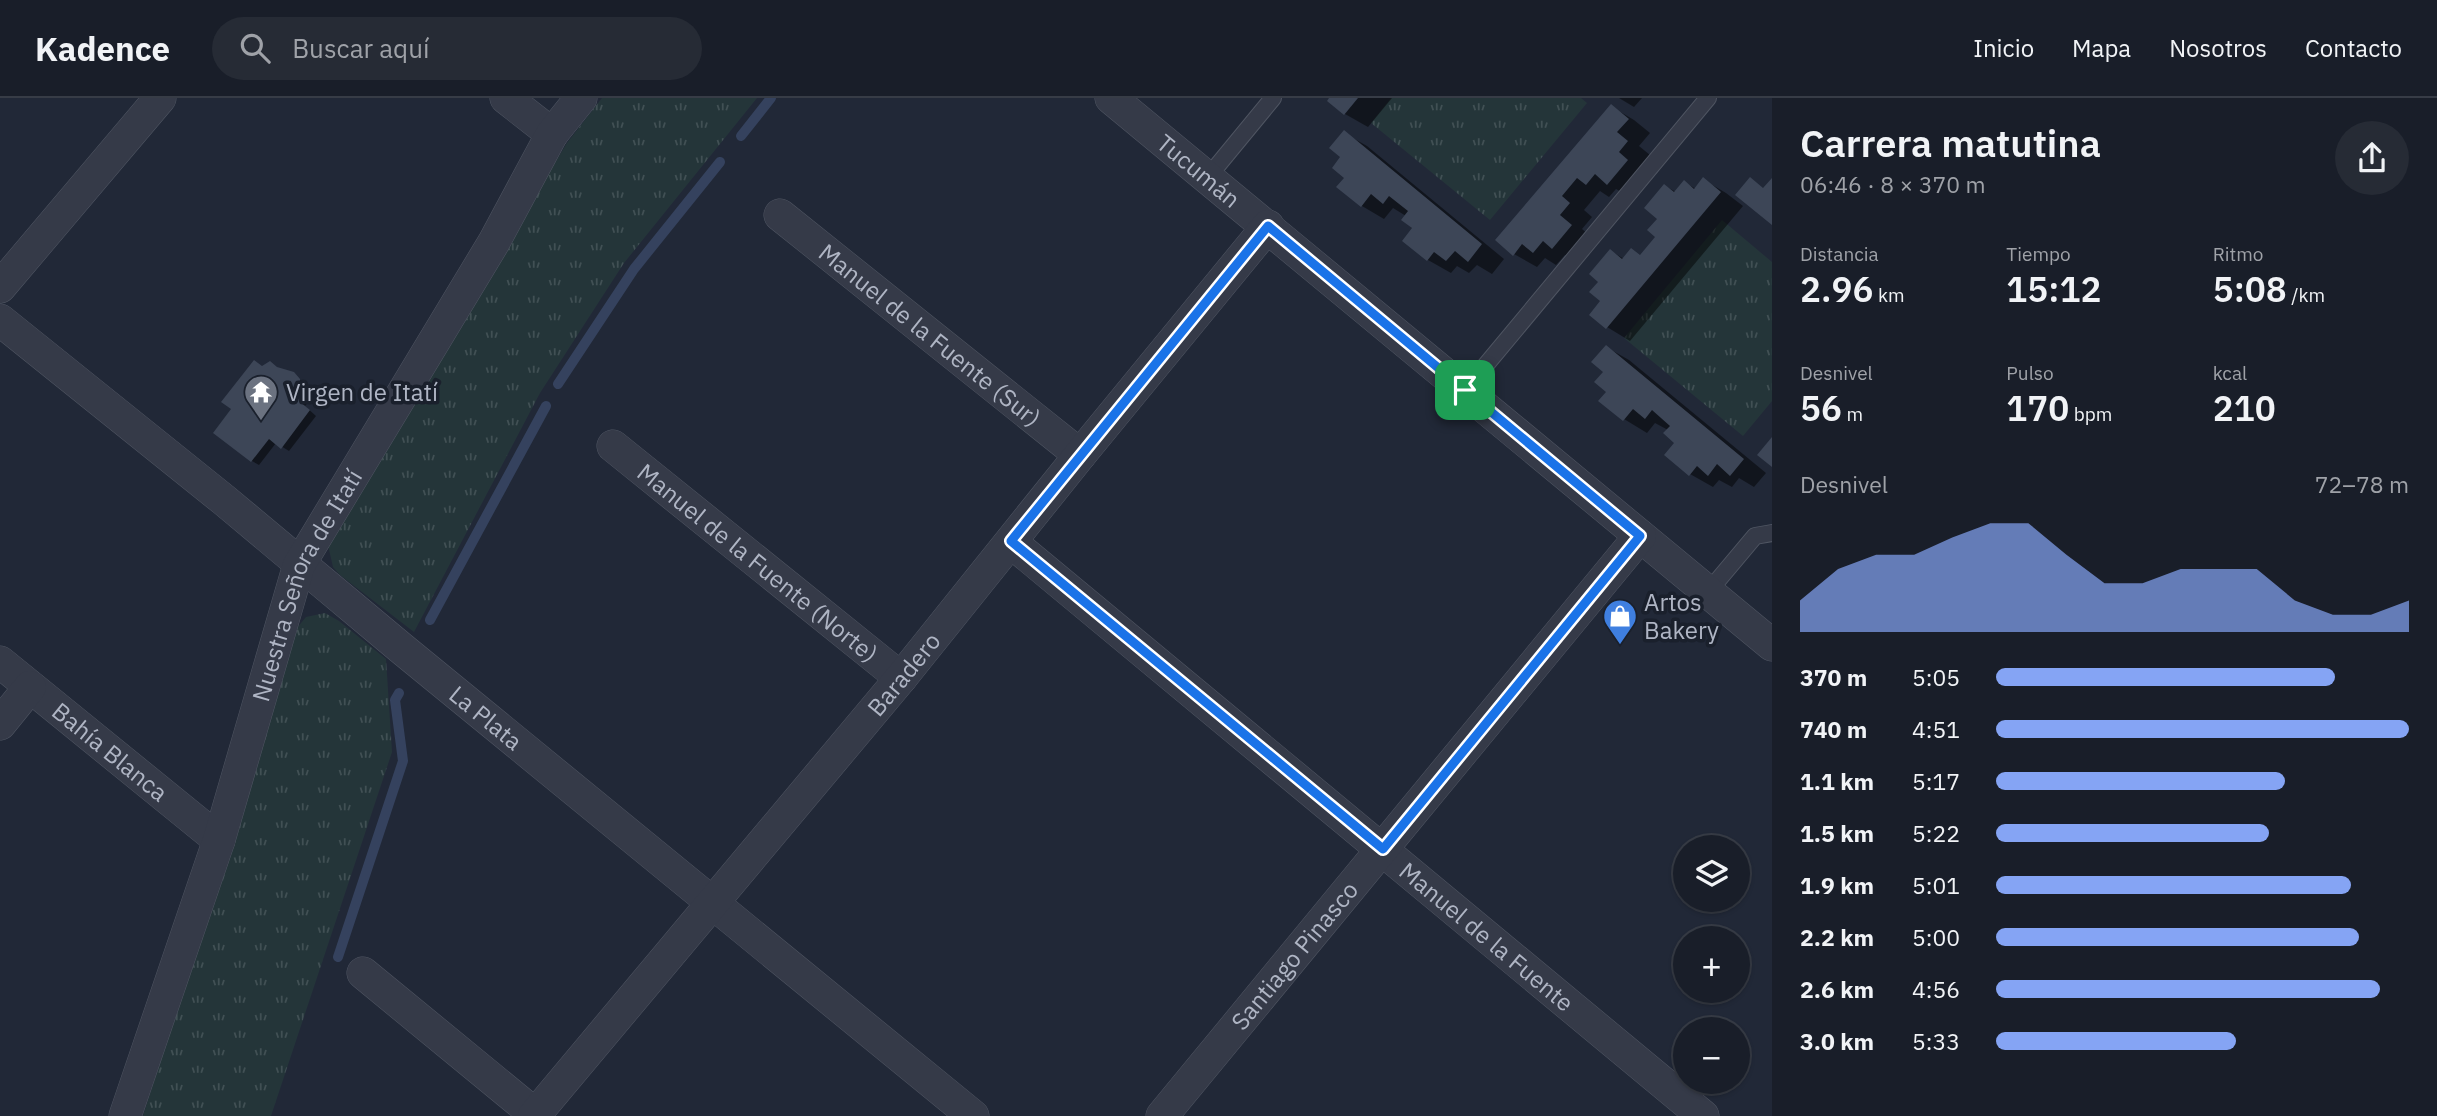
<!DOCTYPE html>
<html lang="es">
<meta charset="utf-8">
<style>
body{margin:0;font-family:"IBM Plex Sans",sans-serif;background:#262b35;color:#f1f3f6;height:100vh;display:flex;flex-direction:column;font-size:26px;white-space:nowrap}
*{box-sizing:border-box;margin:0}
p{font-size:23px;color:#9fa2a8}
.icon{flex:none;width:38px;height:38px;fill:none;stroke:currentColor;stroke-width:2;stroke-linecap:round;stroke-linejoin:round}
.map{position:relative;flex:1;overflow:hidden}
.panel{display:flex;flex-direction:column;background:#191e29;width:665px}
.panel>*{flex:none}
.controls{position:absolute;left:1673px;top:737px;display:grid;gap:14px}
.controls a{display:grid;place-items:center;width:77px;height:77px;border-radius:50%;background:#191e29;box-shadow:0 2px 5px #0004,0 0 0 2px #373c46;font-size:35px}
.pin{position:absolute;display:grid;place-items:center;width:60px;height:60px;color:#fff;margin:-30px;border-radius:14px;box-shadow:0 4px 10px #0006}
.round{display:grid;place-items:center;flex:none;width:74px;height:74px;border-radius:37px;background:#262b35}
.summary{display:flex;align-items:center;justify-content:space-between;height:119px;padding:0 28px}
h1{font-size:38px;font-weight:600;line-height:52px}
.figures{display:grid;grid-template-columns:repeat(3,1fr);gap:10px;height:119px;padding:7px 28px}
.figures div{display:grid;align-content:center}
.figures b{font-size:35px;font-weight:600}
.figures small{font-size:19px;font-weight:400}
.figures p{font-size:19px}
.chart{height:196px;padding:14px 28px}
.chart p{display:flex;justify-content:space-between}
.chart svg{width:100%;height:126px;margin-top:7px;fill:#85a4f4;opacity:.7}
ul{padding:0 28px;list-style:none;font-size:23px}
li{display:grid;grid-template-columns:112px 84px 1fr;align-items:center;height:52px}
li i{height:18px;border-radius:9px;background:#85a4f4}
header{display:flex;align-items:center;gap:42px;box-sizing:border-box;height:98px;padding:0 35px;background:#191e29;border-bottom:2px solid #373c46}
header strong{font-size:33px}
nav{display:flex;gap:38px;margin-inline-start:auto;font-size:24px}
.search{width:490px;height:63px;background:#262b35;display:flex;align-items:center;gap:18px;box-sizing:border-box;padding:0 24px;border-radius:38px;color:#9fa2a8;font-size:26px}
main{display:flex;flex:1;min-height:0}
.map>svg:first-child{display:block}
.grass{fill:url(#grass-tufts)}
.shadow{fill:#0007}
.lines{fill:none;stroke-linecap:round;stroke-linejoin:round}
.stream{stroke:#35425e;stroke-width:10}
.building{fill:#3d4657}
.lane-casing{stroke:#4f5562;stroke-width:18}
.street-casing{stroke:#4f5562;stroke-width:33}
.lane{stroke:#353a48;stroke-width:16}
.street{stroke:#353a48;stroke-width:32}
.route-casing{stroke:#fff;stroke-width:14}
.route{stroke:#1a73e8;stroke-width:9}
.labels{text-anchor:middle;dominant-baseline:central;stroke-width:7;stroke-linejoin:round;paint-order:stroke}
.street-label{font-size:24px;fill:#afb5c4;stroke:#1a202c}
.poi-label{font-size:24px;fill:#afb5c4;stroke:#1a202c;text-anchor:start}
</style>
<header>
<strong>Kadence</strong>
<div class="search"><svg class="icon" aria-label="search" viewBox="0 0 24 24"><circle cx="10" cy="10" r="6"/><path d="M15 15l6 6"/></svg>Buscar aquí</div>
<nav><a>Inicio</a><a>Mapa</a><a>Nosotros</a><a>Contacto</a></nav>
</header>
<main>
<div class="map">
<svg width="1772" height="1018" viewBox="0 0 1772 1018">
<defs>
<pattern id="grass-tufts" width="24" height="20" patternUnits="userSpaceOnUse" patternTransform="scale(1.75)"><rect width="24" height="20" fill="#243539"/><path d="M3 7l-1-3M5 7V3M7 7l1-3M15 17l-1-3M17 17v-4M19 17l1-3" fill="none" stroke="#415054"/></pattern>
</defs>
<rect width="100%" height="100%" fill="#212837"/>
<g class="grass">
<polygon points="602,0 757,0 624,165 540,295 414,534 340,477 333,469 328,447 533,101 567,45"/>
<polygon points="1391,0 1581,0 1587,5 1490,122 1371,25"/>
<polygon points="1722,122 1772,164 1772,303 1743,338 1624,240"/>
<polygon points="325,515 339,523 386,561 392,654 271,1018 143,1018 297,530 306,519"/>
</g>
<g class="shadow">
<polygon points="1331,0 1392,0 1368,29 1345,16"/>
<polygon points="1619,0 1642,0 1634,9"/>
<polygon points="1612,9 1634,22 1650,35 1639,48 1650,57 1640,69 1650,76 1631,99 1616,91 1609,99 1600,93 1584,112 1592,119 1582,131 1594,141 1576,163 1565,157 1556,167 1545,160 1537,169 1514,156"/>
<polygon points="1344,35 1367,48 1504,161 1492,176 1477,167 1469,175 1457,168 1451,175 1428,162 1406,118 1393,110 1384,121 1362,108 1346,79 1343,59"/>
<polygon points="1704,82 1726,95 1743,108 1630,243 1607,229 1601,183 1611,153 1624,161 1641,158 1657,139 1665,88 1676,94 1684,84 1696,91"/>
<polygon points="1606,249 1629,262 1766,375 1754,389 1739,380 1732,389 1719,382 1713,389 1690,376 1677,344 1668,332 1655,325 1647,335 1624,321 1608,294 1605,273"/>
<polygon points="263,269 279,271 294,277 307,287 308,294 313,298 305,308 316,318 289,353 276,345 259,367 252,363"/>
</g>
<g class="lines">
<g class="stream">
<polyline points="741,38 771,0"/>
<polyline points="558,286 634,171 720,64"/>
<polyline points="430,522 546,308"/>
<polyline points="338,859 403,663 395,602 399,595"/>
</g>
</g>
<g class="building">
<polygon points="1329,0 1358,0 1344,17 1327,3"/>
<polygon points="1611,6 1629,21 1617,34 1628,43 1619,54 1628,62 1607,87 1595,76 1586,87 1577,80 1562,98 1570,105 1560,117 1572,127 1552,151 1543,143 1533,155 1522,146 1513,158 1495,142"/>
<polygon points="1344,32 1482,146 1468,164 1455,153 1446,163 1434,154 1427,163 1402,143 1412,130 1401,122 1408,113 1389,98 1383,106 1371,96 1361,109 1336,89 1344,80 1332,70 1340,59 1329,50"/>
<polygon points="1703,79 1721,94 1606,231 1589,217 1600,203 1589,194 1598,184 1589,176 1610,151 1622,161 1631,150 1640,157 1655,139 1647,132 1657,121 1644,110 1664,86 1674,94 1684,82 1694,91"/>
<polygon points="1750,79 1763,90 1772,80 1772,127 1735,97"/>
<polygon points="1606,247 1744,361 1730,378 1717,366 1708,378 1697,368 1689,378 1664,357 1674,345 1663,335 1670,328 1652,312 1645,321 1633,311 1623,323 1598,303 1606,294 1594,284 1603,274 1591,264"/>
<polygon points="254,262 262,268 270,263 277,269 294,274 300,281 301,288 307,293 299,303 310,312 281,351 269,341 251,364 213,335 231,311 221,304"/>
<polygon points="1772,339 1772,369 1757,357"/>
</g>
<g class="lines">
<g class="lane-casing">
<g id="lane">
<polyline points="1208,79 1273,0"/>
<polyline points="1465,292 1708,0"/>
<polyline points="1708,494 1755,438 1772,435"/>
</g>
</g>
<g class="street-casing">
<g id="street">
<polyline points="506,0 552,36"/>
<path id="s1" d="M1111 0 1772 547"/>
<path id="s2" d="M780 117 1080 357"/>
<polyline points="0,189 160,0"/>
<path id="s3" d="M0 222 224 402 401 550 973 1018"/>
<path id="s4" d="M613 348 901 580"/>
<path id="s5" d="M1011 444 1703 1018"/>
<path id="s6" d="M0 564 219 742"/>
<polyline points="0,626 30,589"/>
<polyline points="363,875 537,1018"/>
<path id="s7" d="M125 1018 219 742 299 467 494 144 552 36 581 0"/>
<path id="s8" d="M534 1018 901 580 1080 357 1268 128"/>
<path id="s9" d="M1162 1018 1640 438"/>
</g>
</g>
<use href="#lane" class="lane"/>
<use href="#street" class="street"/>
</g>
<g class="lines">
<g class="route-casing">
<polygon id="route" points="1268,128 1640,438 1383,751 1011,443"/>
</g>
<use href="#route" class="route"/>
</g>
<defs>
<g id="temple-pin" transform="scale(1.75)"><path d="M0 17L-7.5 6A9.5 9.5 0 1 1 7.5 6Z" fill="#6b7280" stroke="#1a202c"/><path d="M0-6L5-2H3V0L6.5 2.5H4V6H1.5V3h-3V6H-4V2.5H-6.5L-3 0V-2H-5Z" fill="#fff"/></g>
<g id="shop-pin" transform="scale(1.75)"><path d="M0 17L-7.5 6A9.5 9.5 0 1 1 7.5 6Z" fill="#3f7fe0" stroke="#1a202c"/><path d="M-5-2.5h2.3a2.7 3.5 0 0 1 5.4 0H5L5.5 6h-11ZM-1.5-2.5h3a1.5 2.3 0 0 0-3 0Z" fill="#fff"/></g>
</defs>
<g fill-rule="evenodd">
<use href="#temple-pin" x="261" y="294"/>
<use href="#shop-pin" x="1620" y="518"/>
</g>
<g class="labels">
<g class="street-label">
<text stroke="none"><textPath href="#s1" startOffset="114">Tucumán</textPath></text>
<text stroke="none"><textPath href="#s2" startOffset="192">Manuel de la Fuente (Sur)</textPath></text>
<text stroke="none"><textPath href="#s4" startOffset="186">Manuel de la Fuente (Norte)</textPath></text>
<text stroke="none"><textPath href="#s7" startOffset="562">Nuestra Señora de Itatí</textPath></text>
<text stroke="none"><textPath href="#s8" startOffset="576">Baradero</textPath></text>
<text stroke="none"><textPath href="#s3" startOffset="628">La Plata</textPath></text>
<text stroke="none"><textPath href="#s6" startOffset="142">Bahía Blanca</textPath></text>
<text stroke="none"><textPath href="#s5" startOffset="618">Manuel de la Fuente</textPath></text>
<text stroke="none"><textPath href="#s9" startOffset="208">Santiago Pinasco</textPath></text>
</g>
<g class="poi-label">
<text x="286" y="294">Virgen de Itatí</text>
<text x="1644" y="504">Artos<tspan x="1644" dy="28">Bakery</tspan></text>
</g>
</g>
</svg>
<div class="controls">
<a><svg class="icon" aria-label="layers" viewBox="0 0 24 24"><path d="M12 4l9 5-9 5-9-5zM3 14l9 5 9-5"/></svg></a>
<a>+</a>
<a>−</a>
</div>
<div class="pin" style="left:1465px;top:292px;background:#1e9e55"><svg class="icon" aria-label="arrive" viewBox="0 0 24 24"><path d="M6 21V4h12l-3 4 3 4H6"/></svg></div>
</div>
<section class="panel">
<div class="summary"><div><h1>Carrera matutina</h1><p>06:46 · 8 × 370 m</p></div><a class="round"><svg class="icon" aria-label="share" viewBox="0 0 24 24"><path d="M12 15V3M7 8l5-5 5 5M5 13v7h14v-7"/></svg></a></div>
<div class="figures">
<div><p>Distancia</p><b>2.96<small> km</small></b></div>
<div><p>Tiempo</p><b>15:12</b></div>
<div><p>Ritmo</p><b>5:08<small> /km</small></b></div>
</div>
<div class="figures">
<div><p>Desnivel</p><b>56<small> m</small></b></div>
<div><p>Pulso</p><b>170<small> bpm</small></b></div>
<div><p>kcal</p><b>210</b></div>
</div>
<div class="chart"><p><span>Desnivel</span>72–78 m</p>
<svg viewBox="0 0 160 44" preserveAspectRatio="none"><path d="M0 44V33L10 22L20 17L30 17L40 11L50 6L60 6L70 17L80 27L90 27L100 22L110 22L120 22L130 33L140 38L150 38L160 33V44z"/></svg>
</div>
<ul>
<li><b>370 m</b>5:05<i style="width:82%"></i></li>
<li><b>740 m</b>4:51<i style="width:100%"></i></li>
<li><b>1.1 km</b>5:17<i style="width:70%"></i></li>
<li><b>1.5 km</b>5:22<i style="width:66%"></i></li>
<li><b>1.9 km</b>5:01<i style="width:86%"></i></li>
<li><b>2.2 km</b>5:00<i style="width:88%"></i></li>
<li><b>2.6 km</b>4:56<i style="width:93%"></i></li>
<li><b>3.0 km</b>5:33<i style="width:58%"></i></li>
</ul>
</section>
</main>
